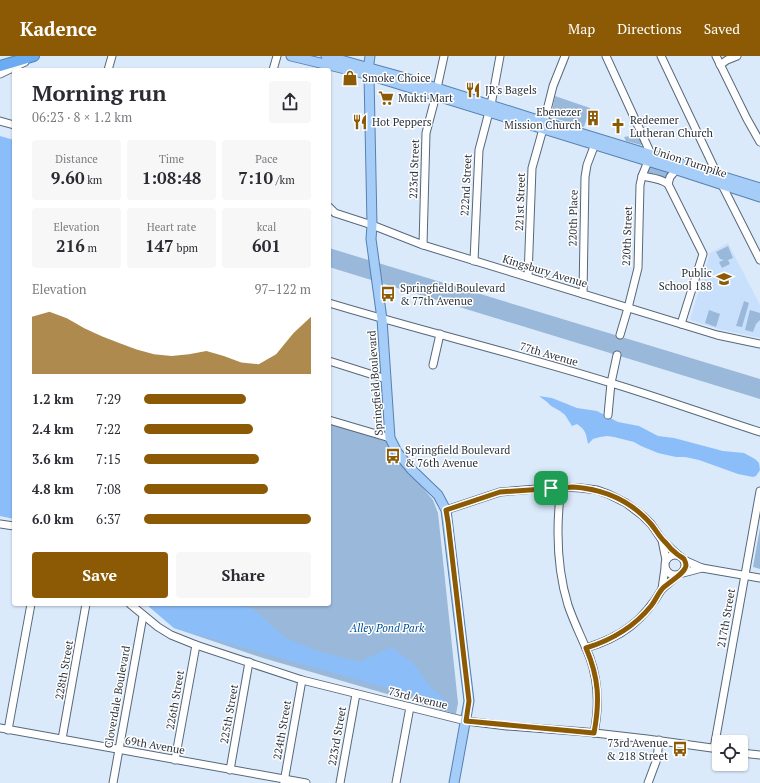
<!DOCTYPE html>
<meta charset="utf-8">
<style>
body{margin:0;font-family:"PT Serif",serif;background:#f7f7f7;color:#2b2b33;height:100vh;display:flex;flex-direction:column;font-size:15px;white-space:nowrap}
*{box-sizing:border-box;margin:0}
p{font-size:13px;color:#7c7c81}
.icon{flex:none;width:22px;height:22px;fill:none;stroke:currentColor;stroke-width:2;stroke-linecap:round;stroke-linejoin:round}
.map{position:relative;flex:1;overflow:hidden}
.side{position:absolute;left:12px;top:12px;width:319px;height:538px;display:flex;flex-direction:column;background:#fff;border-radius:4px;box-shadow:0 1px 3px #0004}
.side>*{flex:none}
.tools{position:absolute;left:712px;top:679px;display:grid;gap:8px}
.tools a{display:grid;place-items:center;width:36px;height:36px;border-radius:4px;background:#fff;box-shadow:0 1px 3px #0004;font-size:20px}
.pin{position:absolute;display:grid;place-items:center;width:34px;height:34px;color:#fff;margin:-17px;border-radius:8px;box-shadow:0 2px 6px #0006}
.round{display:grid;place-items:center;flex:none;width:42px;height:42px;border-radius:4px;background:#f7f7f7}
.summary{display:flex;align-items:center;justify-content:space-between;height:68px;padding:0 20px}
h1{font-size:22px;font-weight:700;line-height:30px}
.stats{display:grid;grid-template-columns:repeat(3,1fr);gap:6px;height:68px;padding:4px 20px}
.stats div{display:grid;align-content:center;border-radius:4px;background:#f7f7f7;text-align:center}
.stats b{font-size:17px;font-weight:700}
.stats small{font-size:11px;font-weight:400}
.stats p{font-size:11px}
.chart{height:112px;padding:8px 20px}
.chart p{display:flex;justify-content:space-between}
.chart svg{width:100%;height:72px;margin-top:4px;fill:#8c5a04;opacity:.7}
.cta{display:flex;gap:8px;margin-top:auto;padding:8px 20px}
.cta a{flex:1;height:46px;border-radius:4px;background:#8c5a04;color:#fff;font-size:16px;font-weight:700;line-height:46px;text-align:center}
.cta a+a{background:#f7f7f7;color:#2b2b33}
ul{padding:0 20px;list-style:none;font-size:13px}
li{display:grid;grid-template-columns:64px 48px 1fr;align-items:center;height:30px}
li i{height:10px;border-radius:5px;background:#8c5a04}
header{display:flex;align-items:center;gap:24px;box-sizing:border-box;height:56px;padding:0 20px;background:#8c5a04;color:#fff}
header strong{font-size:19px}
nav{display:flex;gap:22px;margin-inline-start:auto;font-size:14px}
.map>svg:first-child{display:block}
.built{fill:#c8e0fb}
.green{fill:#99b8da}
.forest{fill:#8bbef9}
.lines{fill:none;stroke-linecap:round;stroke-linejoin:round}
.minor-casing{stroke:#57687a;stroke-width:9}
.major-casing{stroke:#5481b2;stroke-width:11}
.highway-casing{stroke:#5481b2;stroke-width:12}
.minor{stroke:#fff;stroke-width:7}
.major{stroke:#a6cdf7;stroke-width:9}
.highway{stroke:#6aabf2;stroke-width:10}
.route-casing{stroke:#fff;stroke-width:8}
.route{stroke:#8c5a04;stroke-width:5}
.labels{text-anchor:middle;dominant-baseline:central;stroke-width:3;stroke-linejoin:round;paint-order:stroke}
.poi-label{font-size:11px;fill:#2c333c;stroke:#fff;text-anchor:start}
.street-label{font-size:11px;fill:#2c333c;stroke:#fff}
.park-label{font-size:11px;font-style:italic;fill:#005195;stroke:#fff}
</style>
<header>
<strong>Kadence</strong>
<nav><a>Map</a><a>Directions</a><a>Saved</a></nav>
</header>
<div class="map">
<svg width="760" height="727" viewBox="0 0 760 727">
<rect width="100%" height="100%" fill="#dbeafb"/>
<polygon class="built" points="728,187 760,249 760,282 718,273 690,264 710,197"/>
<g class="green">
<polygon points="555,40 590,52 584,71 551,61"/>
<polygon points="637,76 643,87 641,89 626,85 624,81 630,80 632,77"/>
<polygon points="650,110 670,116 668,121 665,123 650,118 647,116"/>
<polygon points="728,190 733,202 728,204 730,208 722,212 719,206 724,204 720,203 716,196"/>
<polygon points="329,192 760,323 760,343 329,211"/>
<polygon points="744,245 749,247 742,271 736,270"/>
<polygon points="709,254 720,258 716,271 705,267"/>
<polygon points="750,254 760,257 760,264 756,268 753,276 745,274"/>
<polygon points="329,367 388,386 394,398 433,444 438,457 458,647 456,658 263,602 174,572 146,548 329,548"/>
<polygon points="760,472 760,513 753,511"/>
</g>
<g class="forest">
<polygon points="0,80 14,84 14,463 0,460"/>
<path d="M539 340 552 342 577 352 597 355 618 366 639 370 658 380 674 382 723 395 744 397 755 403 759 407 760 414 756 420 753 421 738 418 699 404 685 401H676L658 397 641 390 634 386 614 381 607 380 600 381 593 383 588 388C586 378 586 374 577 368L572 370 565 359 560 355 551 350 547 346Z"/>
<polygon points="146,548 222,548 252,552 286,582 320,596 360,606 391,591 413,607 431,631 451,650 174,572"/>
</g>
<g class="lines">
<g class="minor-casing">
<g id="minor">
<polyline points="606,0 651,98 642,120 640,129 638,212 628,252 620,279"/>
<polyline points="661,0 718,120"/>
<polyline points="716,0 747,63 760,86"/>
<polyline points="720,9 727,4 737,0"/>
<polyline points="108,14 112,0"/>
<polyline points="273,14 277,0"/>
<polyline points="0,18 25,6"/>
<polyline points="437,32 444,0"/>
<polyline points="491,49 500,0"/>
<polyline points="0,65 14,69"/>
<polyline points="544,66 553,30 565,0"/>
<polyline points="676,114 670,121 668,128 703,198 681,268"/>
<path d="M642 120C651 122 660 122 668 128"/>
<polyline points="722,129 760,204"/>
<polyline points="329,151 335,157 372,169 423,189 717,279 760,288"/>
<polyline points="423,189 426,77 436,39"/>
<polyline points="474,205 479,94 489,56"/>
<polyline points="528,221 532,112 543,73"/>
<polyline points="583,238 585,121 587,109 595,88"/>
<path d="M329 247C422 275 518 298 611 327 661 342 710 360 760 376"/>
<polyline points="329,305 386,323"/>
<polyline points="433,309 440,278"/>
<polyline points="608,359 611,327 617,299"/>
<polyline points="329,364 390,382"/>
<path d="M561 431C556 471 556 510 568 549 574 567 583 584 590 602 599 627 599 652 594 677"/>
<polyline points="446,454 500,436 561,431 581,432 597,434 608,438 626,447 643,460 651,468 662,484"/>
<polyline points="0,468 14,470"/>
<circle cx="675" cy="509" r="10"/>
<polyline points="666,504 662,484 678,499"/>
<polyline points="665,512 662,533 678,519"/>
<polyline points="702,512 760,522"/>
<polyline points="683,517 702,512 684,504"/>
<polyline points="130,548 158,571 171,579 196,589 302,624 466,665 507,670 586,676 647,683 719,693"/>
<path d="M586 592C622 581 643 565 662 533"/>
<polyline points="0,672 306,727"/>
<polyline points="8,674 31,548"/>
<polyline points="62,683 86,548"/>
<polyline points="714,692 760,435"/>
<polyline points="741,697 760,699"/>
<polyline points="175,704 196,589"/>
<polyline points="230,714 249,606"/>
<polyline points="284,726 302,624"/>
<polyline points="113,727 143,560"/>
<polyline points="340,727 356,638"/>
<polyline points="396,727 410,651"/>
<polyline points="648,727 657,703 659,684"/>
</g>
</g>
<g class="major-casing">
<g id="major">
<polyline points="291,0 362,17 398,28 680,115 760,141"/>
<polyline points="326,0 402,21 544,66 760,132"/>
<polyline points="370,0 369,7 369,19 372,169 371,183 382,263 390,382 397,396 411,413 438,439 446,454 469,645 454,727"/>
</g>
</g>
<g class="highway-casing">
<polyline id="highway" points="0,10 34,0"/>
</g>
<use href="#minor" class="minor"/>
<use href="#major" class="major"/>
<use href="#highway" class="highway"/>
</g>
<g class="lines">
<g class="route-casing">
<path id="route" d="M573 431C603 433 631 445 651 468 656 474 660 482 666 487 669 491 673 495 677 498 679 500 682 501 684 503 685 505 686 507 686 509 686 517 669 526 663 532 658 537 656 544 651 550 634 571 612 584 586 592 599 622 600 645 594 677L466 665 469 645 448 466 446 454 500 436Z"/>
</g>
<use href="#route" class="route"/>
</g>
<defs>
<g id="shop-bare" transform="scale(1.2)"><path d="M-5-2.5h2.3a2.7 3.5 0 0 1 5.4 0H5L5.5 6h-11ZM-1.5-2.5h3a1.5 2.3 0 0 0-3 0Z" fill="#8c5a04" stroke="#fff" stroke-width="2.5" paint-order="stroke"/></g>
<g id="restaurant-bare" transform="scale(1.2)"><path d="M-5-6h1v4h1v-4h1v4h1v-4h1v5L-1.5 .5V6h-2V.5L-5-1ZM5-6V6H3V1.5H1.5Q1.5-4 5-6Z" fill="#8c5a04" stroke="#fff" stroke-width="2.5" paint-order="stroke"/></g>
<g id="supermarket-bare" transform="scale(1.2)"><path d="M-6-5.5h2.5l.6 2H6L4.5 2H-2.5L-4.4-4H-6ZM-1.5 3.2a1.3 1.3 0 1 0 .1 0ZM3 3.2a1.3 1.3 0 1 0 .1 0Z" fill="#8c5a04" stroke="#fff" stroke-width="2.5" paint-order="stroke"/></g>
<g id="building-bare" transform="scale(1.2)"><path d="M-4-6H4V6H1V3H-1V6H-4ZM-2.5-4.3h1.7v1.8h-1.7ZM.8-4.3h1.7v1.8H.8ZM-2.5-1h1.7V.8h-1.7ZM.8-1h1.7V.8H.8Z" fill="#8c5a04" stroke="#fff" stroke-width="2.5" paint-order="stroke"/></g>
<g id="church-bare" transform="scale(1.2)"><path d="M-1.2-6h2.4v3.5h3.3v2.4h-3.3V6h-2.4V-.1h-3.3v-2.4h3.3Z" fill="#8c5a04" stroke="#fff" stroke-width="2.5" paint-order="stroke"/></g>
<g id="school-bare" transform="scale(1.2)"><path d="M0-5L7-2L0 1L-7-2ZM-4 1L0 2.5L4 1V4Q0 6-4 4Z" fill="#8c5a04" stroke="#fff" stroke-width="2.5" paint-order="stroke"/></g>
<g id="bus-bare" transform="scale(1.2)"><path d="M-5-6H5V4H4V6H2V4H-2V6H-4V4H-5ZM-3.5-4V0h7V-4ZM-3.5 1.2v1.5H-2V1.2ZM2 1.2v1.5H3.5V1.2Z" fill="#8c5a04" stroke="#fff" stroke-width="2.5" paint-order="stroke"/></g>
</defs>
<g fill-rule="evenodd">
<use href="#shop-bare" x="350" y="22"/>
<use href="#restaurant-bare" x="473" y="34"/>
<use href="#supermarket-bare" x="386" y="42"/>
<use href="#building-bare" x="593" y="62"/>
<use href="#restaurant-bare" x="360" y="66"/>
<use href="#church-bare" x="618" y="70"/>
<use href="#school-bare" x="724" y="223"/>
<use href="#bus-bare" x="388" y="238"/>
<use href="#bus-bare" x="393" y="400"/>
<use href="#bus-bare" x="680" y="693"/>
</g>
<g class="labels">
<g class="poi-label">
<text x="362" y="22">Smoke Choice</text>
<text x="485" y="34">JR's Bagels</text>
<text x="398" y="42">Mukti Mart</text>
<text x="581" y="56" text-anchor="end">Ebenezer<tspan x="581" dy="13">Mission Church</tspan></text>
<text x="630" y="64">Redeemer<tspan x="630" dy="13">Lutheran Church</tspan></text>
<text x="372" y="66">Hot Peppers</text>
<text x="712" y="217" text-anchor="end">Public<tspan x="712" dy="13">School 188</tspan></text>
<text x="400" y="232">Springfield Boulevard<tspan x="400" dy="13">&amp; 77th Avenue</tspan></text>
<text x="405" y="394">Springfield Boulevard<tspan x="405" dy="13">&amp; 76th Avenue</tspan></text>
<text x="668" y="687" text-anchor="end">73rd Avenue<tspan x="668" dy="13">&amp; 218 Street</tspan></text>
</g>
<g class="street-label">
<text transform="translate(690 106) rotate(18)">Union Turnpike</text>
<text transform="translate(414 113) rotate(-88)">223rd Street</text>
<text transform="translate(466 129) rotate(-87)">222nd Street</text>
<text transform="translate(520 146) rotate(-88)">221st Street</text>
<text transform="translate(573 162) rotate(-89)">220th Place</text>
<text transform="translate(627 180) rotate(-88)">220th Street</text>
<text transform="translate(545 215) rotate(17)">Kingsbury Avenue</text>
<text transform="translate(549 298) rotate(16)">77th Avenue</text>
<text transform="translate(375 327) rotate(-94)">Springfield Boulevard</text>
<text transform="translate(726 562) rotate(-80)">217th Street</text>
<text transform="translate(64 614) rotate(-80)">228th Street</text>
<text transform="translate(117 641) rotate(-80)">Cloverdale Boulevard</text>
<text transform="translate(418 642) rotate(14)">73rd Avenue</text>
<text transform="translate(175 644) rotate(-80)">226th Street</text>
<text transform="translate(229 658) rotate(-80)">225th Street</text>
<text transform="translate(282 674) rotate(-80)">224th Street</text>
<text transform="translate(337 680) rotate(-80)">223rd Street</text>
<text transform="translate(155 689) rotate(10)">69th Avenue</text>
</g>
<g class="park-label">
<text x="387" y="572">Alley Pond Park</text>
</g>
</g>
</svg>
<div class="tools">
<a><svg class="icon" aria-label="locate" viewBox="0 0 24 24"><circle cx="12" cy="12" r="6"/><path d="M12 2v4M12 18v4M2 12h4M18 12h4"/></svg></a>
</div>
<div class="pin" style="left:551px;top:432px;background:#1e9e55"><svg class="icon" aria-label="arrive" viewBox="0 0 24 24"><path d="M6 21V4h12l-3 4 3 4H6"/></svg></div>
<section class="side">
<div class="summary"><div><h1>Morning run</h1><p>06:23 · 8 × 1.2 km</p></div><a class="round"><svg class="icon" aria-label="share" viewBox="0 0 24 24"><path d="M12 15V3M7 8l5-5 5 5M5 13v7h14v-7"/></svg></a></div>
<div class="stats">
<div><p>Distance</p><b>9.60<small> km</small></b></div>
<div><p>Time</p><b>1:08:48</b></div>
<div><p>Pace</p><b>7:10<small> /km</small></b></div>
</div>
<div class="stats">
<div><p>Elevation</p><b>216<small> m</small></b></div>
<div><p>Heart rate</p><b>147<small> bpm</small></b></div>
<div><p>kcal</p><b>601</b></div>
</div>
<div class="chart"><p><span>Elevation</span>97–122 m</p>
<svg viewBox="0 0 160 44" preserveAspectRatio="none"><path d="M0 44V9L10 6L20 10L30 16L40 21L50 25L60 29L70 32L80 33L90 32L100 30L110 33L120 37L130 38L140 32L150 19L160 9V44z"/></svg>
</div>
<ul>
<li><b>1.2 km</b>7:29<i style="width:61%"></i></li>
<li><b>2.4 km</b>7:22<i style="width:65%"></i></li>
<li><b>3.6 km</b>7:15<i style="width:69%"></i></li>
<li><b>4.8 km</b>7:08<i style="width:74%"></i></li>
<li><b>6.0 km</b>6:37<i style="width:100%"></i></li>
</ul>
<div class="cta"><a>Save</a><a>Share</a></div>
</section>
</div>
